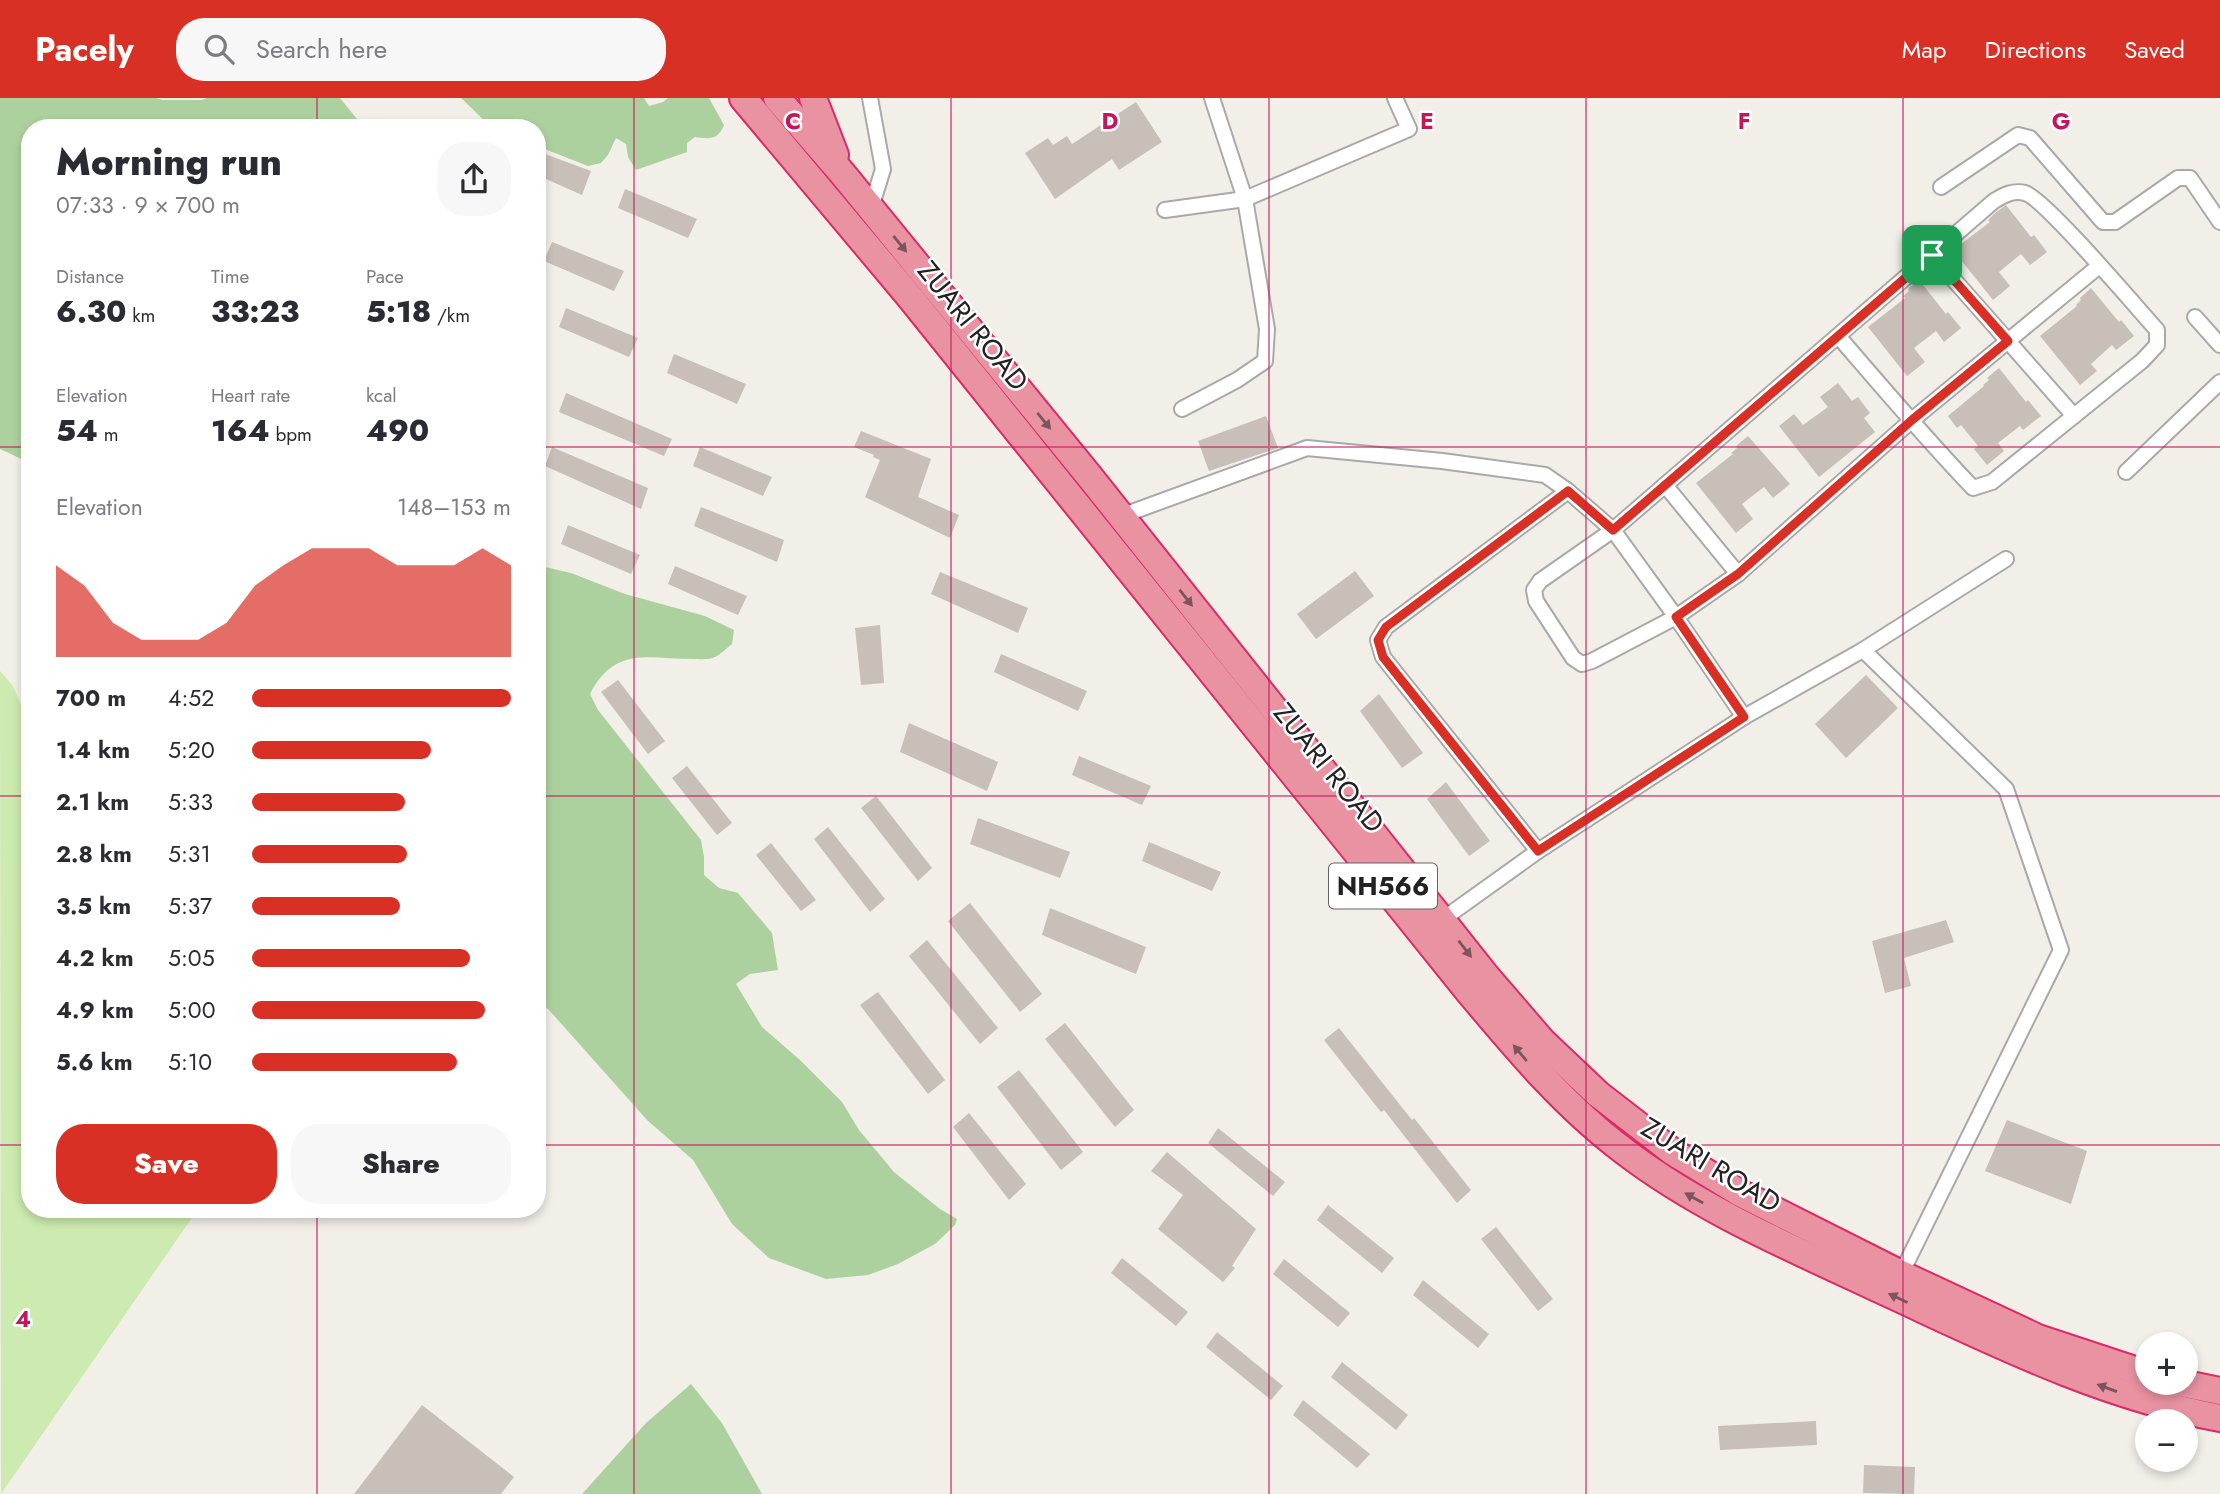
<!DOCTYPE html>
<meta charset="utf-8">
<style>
body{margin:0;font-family:Jost,sans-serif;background:#f7f7f7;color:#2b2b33;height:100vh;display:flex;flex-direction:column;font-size:26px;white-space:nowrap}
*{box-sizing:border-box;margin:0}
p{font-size:23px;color:#7c7c81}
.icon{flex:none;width:38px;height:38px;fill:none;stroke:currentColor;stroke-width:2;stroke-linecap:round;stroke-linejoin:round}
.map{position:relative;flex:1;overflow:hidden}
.drawer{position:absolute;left:21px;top:21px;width:525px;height:1099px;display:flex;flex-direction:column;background:#fff;border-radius:28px;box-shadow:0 4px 10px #0003}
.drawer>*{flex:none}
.fabs{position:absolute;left:2135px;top:1234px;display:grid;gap:14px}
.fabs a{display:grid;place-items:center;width:63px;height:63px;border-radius:50%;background:#fff;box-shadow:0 4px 10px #0003;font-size:35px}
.pin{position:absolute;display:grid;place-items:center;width:60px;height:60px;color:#fff;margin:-30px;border-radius:14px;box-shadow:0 4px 10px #0006}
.round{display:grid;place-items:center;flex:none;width:74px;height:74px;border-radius:28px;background:#f7f7f7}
.head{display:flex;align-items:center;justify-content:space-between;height:119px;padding:0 35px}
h1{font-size:38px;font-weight:800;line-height:52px}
.stats{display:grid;grid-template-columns:repeat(3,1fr);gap:10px;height:119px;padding:7px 35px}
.stats div{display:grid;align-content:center}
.stats b{font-size:30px;font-weight:800}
.stats small{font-size:19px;font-weight:400}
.stats p{font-size:19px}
.chart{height:196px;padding:14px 35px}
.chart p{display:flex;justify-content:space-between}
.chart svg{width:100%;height:126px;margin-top:7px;fill:#d93025;opacity:.7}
.action{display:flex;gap:14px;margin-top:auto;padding:14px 35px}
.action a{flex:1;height:80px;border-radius:28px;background:#d93025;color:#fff;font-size:28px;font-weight:800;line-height:80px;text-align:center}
.action a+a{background:#f7f7f7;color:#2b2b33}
ul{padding:0 35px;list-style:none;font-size:23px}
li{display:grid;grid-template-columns:112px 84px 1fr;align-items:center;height:52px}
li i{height:18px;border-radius:9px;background:#d93025}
header{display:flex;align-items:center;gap:42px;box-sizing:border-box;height:98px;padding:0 35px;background:#d93025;color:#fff}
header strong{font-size:33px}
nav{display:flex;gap:38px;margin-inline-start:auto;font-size:24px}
.search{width:490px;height:63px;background:#f7f7f7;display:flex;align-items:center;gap:18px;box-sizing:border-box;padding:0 24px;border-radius:28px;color:#7c7c81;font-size:26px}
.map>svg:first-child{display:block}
.grass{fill:#cdebb0}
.forest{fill:#add19e}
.building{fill:#c7bfb8}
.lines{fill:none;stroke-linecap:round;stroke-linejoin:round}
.street-casing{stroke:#a9a9a9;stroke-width:18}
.highway-casing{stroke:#dc2a67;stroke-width:30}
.street{stroke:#fff;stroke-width:14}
.highway{stroke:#e892a2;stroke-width:26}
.oneway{fill:#7b545c}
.route-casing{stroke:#fff;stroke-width:14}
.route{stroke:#d93025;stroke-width:9}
.grid{fill:none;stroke:#c2185b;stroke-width:2;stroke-opacity:0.55}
.labels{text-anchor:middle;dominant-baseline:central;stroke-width:5;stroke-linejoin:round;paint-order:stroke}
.shield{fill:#fff;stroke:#646464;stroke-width:2}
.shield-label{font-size:26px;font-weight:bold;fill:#222}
.street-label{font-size:28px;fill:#222;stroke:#fff}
.grid-label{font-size:23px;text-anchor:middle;font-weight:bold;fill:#c2185b;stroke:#fff;stroke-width:5;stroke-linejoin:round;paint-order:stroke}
</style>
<header>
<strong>Pacely</strong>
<div class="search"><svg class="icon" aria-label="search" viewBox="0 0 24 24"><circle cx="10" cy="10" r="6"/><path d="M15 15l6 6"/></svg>Search here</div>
<nav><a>Map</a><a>Directions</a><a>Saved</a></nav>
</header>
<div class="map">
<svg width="2220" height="1396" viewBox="0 0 2220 1396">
<rect width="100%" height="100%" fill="#f2efe9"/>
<polygon class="grass" points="0,573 13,588 30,629 30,1111 198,1111 1,1396"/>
<g class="forest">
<polygon points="0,0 156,0 163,2 202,2 207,0 340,0 357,21 361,30 30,30 30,365 0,351"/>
<path d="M461 0H644L649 8 663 4 668 0H709L724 27C718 42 710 41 695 39L687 45V54L636 72 628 59 626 46 616 40 608 57 601 65 588 68 537 48V30H492Z"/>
<path d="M537 467 571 475 625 496 705 518 734 532 732 546C727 550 721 556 715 559 710 562 700 561 694 561 649 561 615 547 590 596L598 612 701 742 704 759V777L719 790 738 795 772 835 778 872 750 876 736 886 762 929 800 962 842 1004 859 1032 894 1074 940 1111 957 1121 955 1127 935 1146 898 1166 868 1177 826 1181 769 1160 732 1126 693 1062 647 1022 549 912 537 902Z"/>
<polygon points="691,1286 722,1325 762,1396 582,1396 646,1325"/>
</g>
<g class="building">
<polygon points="1136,4 1162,44 1119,72 1112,61 1055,101 1025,55 1048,40 1053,47 1067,38 1072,46"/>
<polygon points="537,53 591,73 582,97 537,77"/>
<polygon points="625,91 697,121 688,140 618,110"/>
<polygon points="2006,107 2031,139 2034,137 2047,154 2030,167 2021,156 1999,174 2010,188 1993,202 1953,152 1990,124 1988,122 1994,116"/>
<polygon points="552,144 624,173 614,193 544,163"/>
<polygon points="1919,182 1946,216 1948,214 1961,230 1944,244 1936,233 1914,250 1925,264 1907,278 1868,229 1905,200 1903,198 1909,193 1908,191"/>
<polygon points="2091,190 2119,224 2121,222 2134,238 2116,252 2112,247 2091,266 2097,273 2080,287 2040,238 2077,208 2076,207 2081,202 2080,200"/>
<polygon points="566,210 638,240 629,259 559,229"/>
<polygon points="674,256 746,286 737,306 667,275"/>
<polygon points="1999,270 2026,304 2028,302 2041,318 2023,332 2020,328 1998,345 2004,353 1987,367 1974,351 1978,348 1961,327 1957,330 1948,318 1984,288 1983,287 1989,282 1987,280"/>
<polygon points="1838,285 1852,303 1858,299 1870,315 1864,320 1875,334 1819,379 1779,328 1794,316 1803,327 1828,309 1820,299"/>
<polygon points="566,295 672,341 664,358 559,314"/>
<polygon points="1266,318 1278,350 1209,373 1198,343"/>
<polygon points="861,333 931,361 918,399 959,417 950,440 865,399 880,362 873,359 874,357 854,349"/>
<polygon points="1748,338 1790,386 1773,400 1764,389 1742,406 1753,421 1736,435 1696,385 1733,356 1731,355 1737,350 1736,348"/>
<polygon points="552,349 648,390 641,411 545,368"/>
<polygon points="700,349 772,379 763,398 693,368"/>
<polygon points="701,409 784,442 777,464 694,428"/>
<polygon points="568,427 640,457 631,476 561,446"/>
<polygon points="675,468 747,498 738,517 668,486"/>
<polygon points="1355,473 1374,498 1316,541 1297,516"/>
<polygon points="940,474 1028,510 1018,535 931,496"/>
<polygon points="880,527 884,585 861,587 855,530"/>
<polygon points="1001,556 1087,593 1078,613 994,574"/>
<polygon points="1866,577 1898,610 1846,660 1815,626"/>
<polygon points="618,582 665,643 648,656 601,594"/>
<polygon points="1379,596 1423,655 1402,670 1360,613"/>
<polygon points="909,625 998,664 987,693 900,654"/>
<polygon points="1079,658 1151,688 1142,707 1072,677"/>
<polygon points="687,668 732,725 717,737 672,680"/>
<polygon points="1446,684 1490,743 1469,758 1427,701"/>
<polygon points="876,698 932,770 918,783 861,710"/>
<polygon points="978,720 1070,754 1060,780 970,746"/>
<polygon points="828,729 885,801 870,814 814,741"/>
<polygon points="1149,744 1221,774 1212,793 1142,763"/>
<polygon points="771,745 816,802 801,813 756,757"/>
<polygon points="970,805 1042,896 1020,914 948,823"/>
<polygon points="1050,810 1146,849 1136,876 1042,837"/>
<polygon points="1946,822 1954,844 1904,860 1911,888 1885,895 1872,843"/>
<polygon points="927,842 998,930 980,946 909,858"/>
<polygon points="878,894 945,982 928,996 860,907"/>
<polygon points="1065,925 1134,1012 1115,1029 1045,941"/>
<polygon points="1339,930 1412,1022 1414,1020 1471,1092 1457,1105 1384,1012 1381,1014 1324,942"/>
<polygon points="1019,972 1083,1054 1061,1072 997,989"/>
<polygon points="969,1015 1026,1086 1009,1102 953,1029"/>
<polygon points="2007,1022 2087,1053 2071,1106 1985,1073"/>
<polygon points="1218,1030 1285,1084 1273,1098 1208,1045"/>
<polygon points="1167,1054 1256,1131 1232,1168 1235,1170 1223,1184 1158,1131 1183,1097 1151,1073"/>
<polygon points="1328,1107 1394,1160 1382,1175 1317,1122"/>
<polygon points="1496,1129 1553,1201 1538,1213 1481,1141"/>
<polygon points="1122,1160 1188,1214 1176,1228 1111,1175"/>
<polygon points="1284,1161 1350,1215 1338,1229 1273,1176"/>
<polygon points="1423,1182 1489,1236 1478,1250 1413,1197"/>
<polygon points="1217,1234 1283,1288 1271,1302 1206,1249"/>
<polygon points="1342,1264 1408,1317 1396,1332 1331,1279"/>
<polygon points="1303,1302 1370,1356 1357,1370 1293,1317"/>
<polygon points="422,1307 514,1379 501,1396 354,1396"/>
<polygon points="1816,1323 1817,1347 1720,1352 1718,1328"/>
<polygon points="1864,1367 1915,1369 1914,1396 1863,1395"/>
</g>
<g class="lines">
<g class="street-casing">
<g id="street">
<polyline points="870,0 883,71 871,110"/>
<polyline points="1212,0 1245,101 1409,31 1395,0"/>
<polyline points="1941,89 2018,37 2030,40 2103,124 2115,124 2178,80 2190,80 2220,124"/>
<polyline points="1165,112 1245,101 1267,231 1265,263 1237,282 1182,311"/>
<polyline points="1932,157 2074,318"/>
<polyline points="2195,219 2220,247"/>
<path d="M1838 238C1882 289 1926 341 1973 390L1992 384 2142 263 2157 247V232C2138 211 2044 100 2025 95 2013 92 2004 97 1994 103L1613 432 1540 483 1534 492 1536 503 1573 560 1582 566 1592 563 1676 519 1738 476 1912 322 2099 168"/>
<polyline points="2126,374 2220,284"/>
<polyline points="1665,387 1738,476"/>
<polyline points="1121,418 1307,350 1442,363 1545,377 1568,393 1613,432 1676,519 1744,619"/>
<polyline points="1863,552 2006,691 2061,852 1901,1176"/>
<polyline points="1538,753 1383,559 1378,542 1386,529 1568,393"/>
<polyline points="1439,824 1538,753 1744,619 1863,552 2006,461"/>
</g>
</g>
<g class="highway-casing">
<g id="highway">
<path d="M743 0 909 198 1469 894C1516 950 1564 1008 1624 1053 1701 1112 1792 1150 1879 1191 1992 1243 2097 1297 2220 1320"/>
<polyline points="777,0 842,75 1090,379 1487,879 1543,944 1598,996 1673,1054 1740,1095 1901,1176 2038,1240 2147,1276"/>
<polyline points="813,0 835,57"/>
<polyline points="2176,1284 2220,1293"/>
</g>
</g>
<use href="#street" class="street"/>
<use href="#highway" class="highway"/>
</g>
<defs><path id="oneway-solid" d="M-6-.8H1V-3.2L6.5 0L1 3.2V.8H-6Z" transform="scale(1.75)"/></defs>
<g class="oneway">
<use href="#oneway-solid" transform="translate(900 146) rotate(51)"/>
<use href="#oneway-solid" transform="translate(1044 323) rotate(51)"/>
<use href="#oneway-solid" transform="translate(1186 500) rotate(52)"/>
<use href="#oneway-solid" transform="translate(1465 851) rotate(52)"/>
<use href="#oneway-solid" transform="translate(1520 955) rotate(-130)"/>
<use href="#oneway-solid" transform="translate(1694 1100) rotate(-151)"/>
<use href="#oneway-solid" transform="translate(1898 1200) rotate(-155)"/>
<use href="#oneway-solid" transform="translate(2107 1290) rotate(-160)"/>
</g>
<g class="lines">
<g class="route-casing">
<polygon id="route" points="1932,157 2008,243 1912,322 1738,476 1676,519 1744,619 1538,753 1383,559 1378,542 1386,529 1568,393 1613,432"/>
</g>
<use href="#route" class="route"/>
</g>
<path class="grid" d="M317 0V30M634 0V1396M951 0V1396M1269 0V1396M1586 0V1396M1903 0V1396M0 349H30M537 349H2220M0 698H30M537 698H2220M0 1047H30M537 1047H2220M317 1111V1396"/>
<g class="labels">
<rect class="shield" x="1329" y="765.5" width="108" height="45" rx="5"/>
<g class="shield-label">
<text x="1383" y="788">NH566</text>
</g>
<g class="street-label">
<text transform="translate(973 228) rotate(51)">ZUARI ROAD</text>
<text transform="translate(1329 670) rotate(51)">ZUARI ROAD</text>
<text transform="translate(1711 1067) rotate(31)">ZUARI ROAD</text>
</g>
</g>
<g class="grid-label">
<text x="793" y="31">C</text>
<text x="1110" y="31">D</text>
<text x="1427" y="31">E</text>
<text x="1744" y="31">F</text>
<text x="2061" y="31">G</text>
<text x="23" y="1229">4</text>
</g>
</svg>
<div class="fabs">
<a>+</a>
<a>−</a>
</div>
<div class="pin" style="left:1932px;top:157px;background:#1e9e55"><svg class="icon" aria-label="arrive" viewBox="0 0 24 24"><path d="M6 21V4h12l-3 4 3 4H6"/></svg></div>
<section class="drawer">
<div class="head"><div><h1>Morning run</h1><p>07:33 · 9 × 700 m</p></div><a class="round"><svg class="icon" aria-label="share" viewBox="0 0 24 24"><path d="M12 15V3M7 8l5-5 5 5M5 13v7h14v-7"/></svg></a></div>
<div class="stats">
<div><p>Distance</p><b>6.30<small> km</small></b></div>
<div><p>Time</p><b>33:23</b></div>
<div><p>Pace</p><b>5:18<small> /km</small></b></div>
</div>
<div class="stats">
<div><p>Elevation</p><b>54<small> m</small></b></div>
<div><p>Heart rate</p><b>164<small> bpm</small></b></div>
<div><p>kcal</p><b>490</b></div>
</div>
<div class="chart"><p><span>Elevation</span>148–153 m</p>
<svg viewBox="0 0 160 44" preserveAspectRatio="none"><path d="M0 44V12L10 19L20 32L30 38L40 38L50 38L60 32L70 19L80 12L90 6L100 6L110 6L120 12L130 12L140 12L150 6L160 12V44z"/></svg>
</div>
<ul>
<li><b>700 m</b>4:52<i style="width:100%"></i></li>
<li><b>1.4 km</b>5:20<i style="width:69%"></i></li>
<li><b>2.1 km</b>5:33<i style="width:59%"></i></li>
<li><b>2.8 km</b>5:31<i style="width:60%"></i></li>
<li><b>3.5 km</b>5:37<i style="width:57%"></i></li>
<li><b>4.2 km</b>5:05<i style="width:84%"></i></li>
<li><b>4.9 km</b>5:00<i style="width:90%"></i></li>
<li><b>5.6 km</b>5:10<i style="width:79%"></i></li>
</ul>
<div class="action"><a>Save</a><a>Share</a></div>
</section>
</div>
